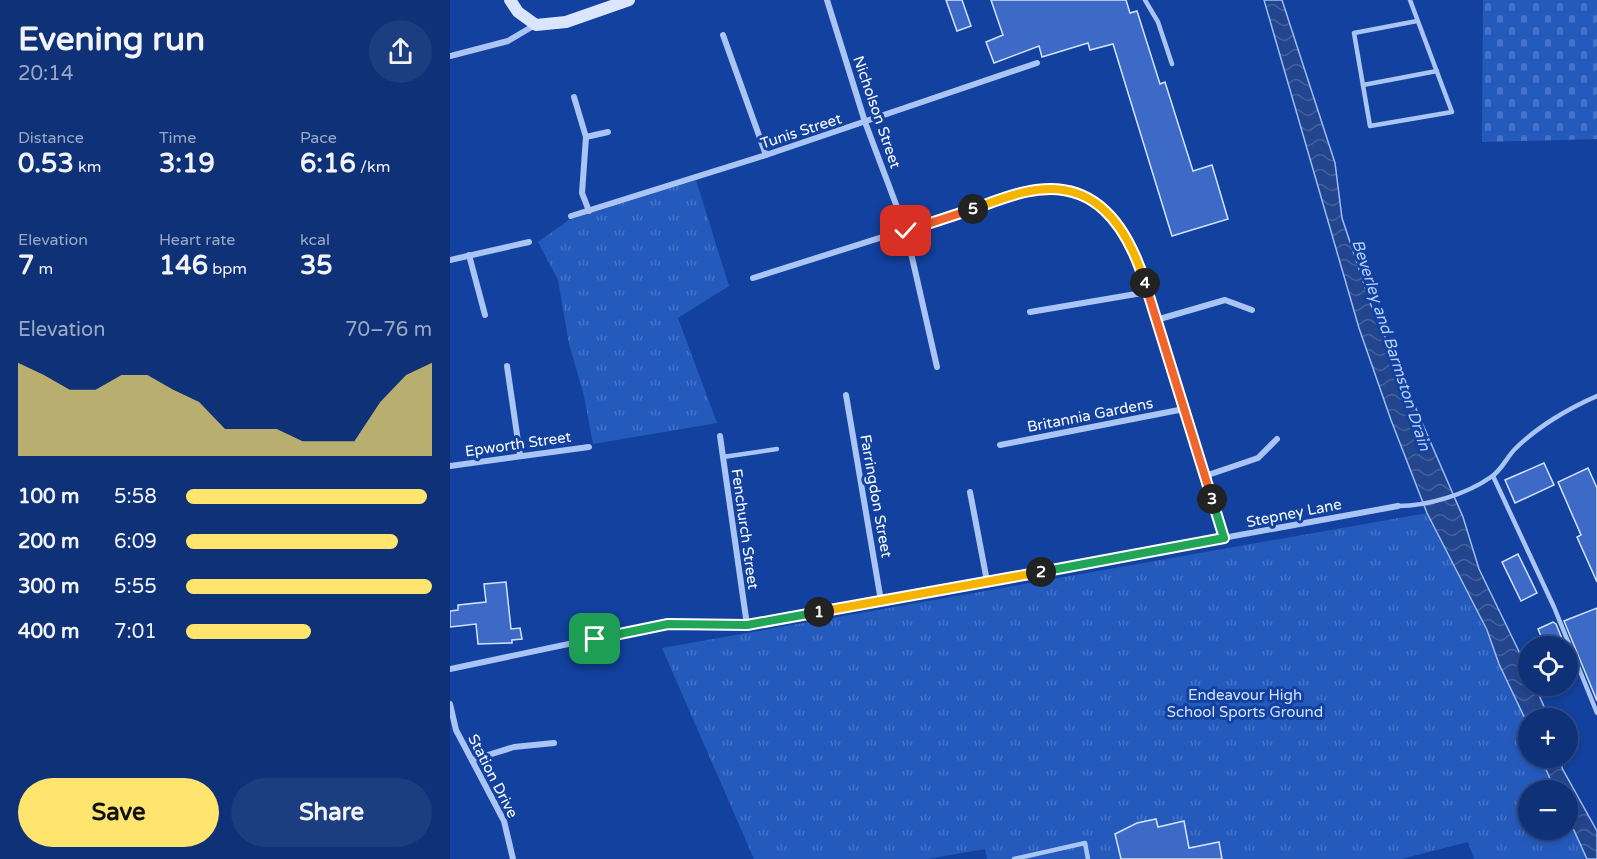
<!DOCTYPE html>
<meta charset="utf-8">
<style>
body{margin:0;font-family:"Varela Round",sans-serif;background:#1c3d7f;color:#f1f3f6;height:100vh;display:flex;flex-direction:column;font-size:22px;white-space:nowrap}
*{box-sizing:border-box;margin:0}
p{font-size:20px;color:#9ba9c6}
.icon{flex:none;width:33px;height:33px;fill:none;stroke:currentColor;stroke-width:2;stroke-linecap:round;stroke-linejoin:round}
.map{position:relative;flex:1;overflow:hidden}
.details{display:flex;flex-direction:column;background:#0e3177;width:450px}
.details>*{flex:none}
.controls{position:absolute;left:1068px;top:636px;display:grid;gap:12px}
.controls a{display:grid;place-items:center;width:60px;height:60px;border-radius:50%;background:#0e3177;box-shadow:0 3px 9px #0003,0 0 0 2px #2e4c89;font-size:30px}
.pin{position:absolute;display:grid;place-items:center;width:51px;height:51px;color:#fff;margin:-26px;border-radius:12px;box-shadow:0 3px 9px #0006}
.km{position:absolute;width:30px;height:30px;margin:-15px;border-radius:50%;background:#222;color:#fff;font-size:16px;line-height:30px;text-align:center}
.round{display:grid;place-items:center;flex:none;width:63px;height:63px;border-radius:32px;background:#1c3d7f}
.overview{display:flex;align-items:center;justify-content:space-between;height:102px;padding:0 18px}
h1{font-size:33px;font-weight:700;line-height:45px}
.stats{display:grid;grid-template-columns:repeat(3,1fr);gap:9px;height:102px;padding:6px 18px}
.stats div{display:grid;align-content:center}
.stats b{font-size:26px;font-weight:700}
.stats small{font-size:16px;font-weight:400}
.stats p{font-size:16px}
.chart{height:168px;padding:12px 18px}
.chart p{display:flex;justify-content:space-between}
.chart svg{width:100%;height:108px;margin-top:6px;fill:#ffe46d;opacity:.7}
.button{display:flex;gap:12px;margin-top:auto;padding:12px 18px}
.button a{flex:1;height:69px;border-radius:36px;background:#ffe46d;color:#111;font-size:24px;font-weight:700;line-height:69px;text-align:center}
.button a+a{background:#1c3d7f;color:#f1f3f6}
ul{padding:0 18px;list-style:none;font-size:20px}
li{display:grid;grid-template-columns:96px 72px 1fr;align-items:center;height:45px}
li i{height:15px;border-radius:8px;background:#ffe46d}
main{display:flex;flex:1;min-height:0}
.map>svg:first-child{display:block}
.grass{fill:url(#grass-tufts)}
.cemetery{fill:url(#cemetery-stones)}
.water{fill:url(#water-waves);stroke:#9cbdf7;stroke-width:1.5}
.building{fill:#3c6ac6;stroke:#d3e2fe;stroke-width:1.5}
.lines{fill:none;stroke-linecap:round;stroke-linejoin:round}
.lane{stroke:#aac4f4;stroke-width:4.5}
.street{stroke:#aac4f4;stroke-width:6}
.secondary{stroke:#dae6fd;stroke-width:12}
.split-1-casing{stroke:#fff;stroke-width:12}
.split-2-casing{stroke:#fff;stroke-width:12}
.split-3-casing{stroke:#fff;stroke-width:12}
.split-4-casing{stroke:#fff;stroke-width:12}
.split-5-casing{stroke:#fff;stroke-width:12}
.split-6-casing{stroke:#fff;stroke-width:12}
.split-1{stroke:#22a559;stroke-width:8}
.split-2{stroke:#f5b400;stroke-width:8}
.split-3{stroke:#22a559;stroke-width:8}
.split-4{stroke:#f0652b;stroke-width:8}
.split-5{stroke:#f5b400;stroke-width:8}
.split-6{stroke:#f0652b;stroke-width:8}
.labels{text-anchor:middle;dominant-baseline:central;stroke-width:6;stroke-linejoin:round;paint-order:stroke}
.street-label{font-size:15px;fill:#fff;stroke:#12419f}
.park-label{font-size:15px;fill:#d3e2fe;stroke:#12419f}
.water-label{font-size:16px;font-style:italic;fill:#b7cffb;stroke:#12419f}
</style>
<main>
<section class="details">
<div class="overview"><div><h1>Evening run</h1><p>20:14</p></div><a class="round"><svg class="icon" aria-label="share" viewBox="0 0 24 24"><path d="M12 15V3M7 8l5-5 5 5M5 13v7h14v-7"/></svg></a></div>
<div class="stats">
<div><p>Distance</p><b>0.53<small> km</small></b></div>
<div><p>Time</p><b>3:19</b></div>
<div><p>Pace</p><b>6:16<small> /km</small></b></div>
</div>
<div class="stats">
<div><p>Elevation</p><b>7<small> m</small></b></div>
<div><p>Heart rate</p><b>146<small> bpm</small></b></div>
<div><p>kcal</p><b>35</b></div>
</div>
<div class="chart"><p><span>Elevation</span>70–76 m</p>
<svg viewBox="0 0 160 44" preserveAspectRatio="none"><path d="M0 44V6L10 11L20 17L30 17L40 11L50 11L60 17L70 22L80 33L90 33L100 33L110 38L120 38L130 38L140 22L150 11L160 6V44z"/></svg>
</div>
<ul>
<li><b>100 m</b>5:58<i style="width:98%"></i></li>
<li><b>200 m</b>6:09<i style="width:86%"></i></li>
<li><b>300 m</b>5:55<i style="width:100%"></i></li>
<li><b>400 m</b>7:01<i style="width:51%"></i></li>
</ul>
<div class="button"><a>Save</a><a>Share</a></div>
</section>
<div class="map">
<svg width="1147" height="859" viewBox="0 0 1147 859">
<defs>
<pattern id="grass-tufts" width="24" height="20" patternUnits="userSpaceOnUse" patternTransform="scale(1.5)"><rect width="24" height="20" fill="#255abd"/><path d="M3 7l-1-3M5 7V3M7 7l1-3M15 17l-1-3M17 17v-4M19 17l1-3" fill="none" stroke="#4673c7"/></pattern>
<pattern id="cemetery-stones" width="16" height="16" patternUnits="userSpaceOnUse" patternTransform="scale(1.5)"><rect width="16" height="16" fill="#255abd"/><path d="M2 7V4a2 2 0 0 1 4 0v3zM10 15v-3a2 2 0 0 1 4 0v3z" fill="#4673c7"/></pattern>
<pattern id="water-waves" width="16" height="10" patternUnits="userSpaceOnUse" patternTransform="scale(1.5)"><rect width="16" height="10" fill="#23458d"/><path d="M0 5q4-4 8 0t8 0" fill="none" stroke="#44619e"/></pattern>
</defs>
<rect width="100%" height="100%" fill="#12419f"/>
<g class="grass">
<polygon points="246,180 279,286 228,318 267,423 143,444 134,396 119,344 108,280 88,242 119,220"/>
<path d="M977 513C1013 580 1045 648 1075 717L1078 725V758H1091L1105 790H1078V830H1118V817L1137 859H1024L1018 842 951 859H537L535 849 477 859H304L212 648Z"/>
</g>
<polygon class="cemetery" points="1033,0 1147,0 1147,139 1032,142"/>
<g class="water">
<polygon points="814,0 832,0 885,163 892,218 921,305 1013,517 1029,569 1078,670 1078,686 1085,686 1099,718 1078,718 1078,725 1049,664 1037,630 977,513 941,420 909,328"/>
<polygon points="1091,758 1113,758 1112,768 1147,831 1147,859 1137,859 1118,817 1118,790 1105,790"/>
</g>
<g class="building">
<polygon points="496,0 512,0 521,26 507,31"/>
<polygon points="541,0 676,0 680,13 687,11 710,84 715,82 743,171 762,165 778,219 722,236 663,44 640,50 638,43 592,57 589,46 544,63 536,42 553,35"/>
<polygon points="1094,463 1104,485 1065,503 1055,480"/>
<polygon points="1138,468 1147,488 1147,582 1127,537 1131,535 1108,482"/>
<polygon points="1068,554 1087,593 1071,601 1052,562"/>
<polygon points="56,582 61,629 70,628 72,639 62,640 62,643 28,644 26,624 0,627 0,611 8,610 8,605 36,602 34,584"/>
<polygon points="1147,608 1147,701 1114,621"/>
<polygon points="1103,622 1106,624 1115,646 1095,646 1088,629"/>
<polygon points="706,819 708,827 734,821 739,848 769,842 772,859 671,859 665,834 687,823"/>
</g>
<g class="lines">
<g class="lane">
<polyline points="695,0 708,22 722,64"/>
<polyline points="960,0 1002,112 920,126 904,33 967,21"/>
<polyline points="913,85 987,71"/>
<polyline points="273,457 327,449"/>
<polyline points="1043,476 1104,607 1147,713"/>
<path d="M948 506C978 506 1017 494 1041 477 1051 471 1057 457 1065 449 1087 427 1119 408 1147 396"/>
<polyline points="564,859 635,843 638,859"/>
</g>
<g class="street">
<polyline points="377,0 415,122 456,231 487,367"/>
<polyline points="273,35 316,155"/>
<polyline points="0,56 58,41 85,25"/>
<polyline points="124,97 136,137 132,193 139,211"/>
<polyline points="136,137 158,132"/>
<polyline points="121,216 316,155 587,63"/>
<polyline points="19,255 35,315"/>
<polyline points="0,260 79,242"/>
<path d="M303 278 575 192C641 183 655 204 686 256L774 538"/>
<polyline points="580,312 698,292"/>
<polyline points="706,320 775,300 802,310"/>
<polyline points="57,366 70,455"/>
<polyline points="396,395 431,601"/>
<polyline points="270,436 297,625"/>
<polyline points="550,445 734,409"/>
<polyline points="0,466 139,447"/>
<polyline points="755,476 808,458 827,439"/>
<polyline points="520,492 537,581"/>
<polyline points="0,669 218,623 297,625 948,506"/>
<polyline points="0,704 6,730 54,821 63,859"/>
<polyline points="22,760 64,747 104,743"/>
</g>
<polyline class="secondary" points="60,0 68,12 86,25 116,22 179,0"/>
</g>
<g class="lines">
<g class="split-1-casing">
<polyline id="split-1" points="145,639 218,624 297,625 369,612"/>
</g>
<g class="split-2-casing">
<polyline id="split-2" points="369,612 591,572"/>
</g>
<g class="split-3-casing">
<polyline id="split-3" points="591,572 774,538 762,499"/>
</g>
<g class="split-4-casing">
<polyline id="split-4" points="695,283 762,499"/>
</g>
<g class="split-5-casing">
<path id="split-5" d="M523 209C540 203 557 196 575 192 644 176 677 225 695 283"/>
</g>
<g class="split-6-casing">
<polyline id="split-6" points="456,231 523,209"/>
</g>
<use href="#split-1" class="split-1"/>
<use href="#split-2" class="split-2"/>
<use href="#split-3" class="split-3"/>
<use href="#split-4" class="split-4"/>
<use href="#split-5" class="split-5"/>
<use href="#split-6" class="split-6"/>
</g>
<g class="labels">
<g class="street-label">
<text transform="translate(427 112) rotate(71)">Nicholson Street</text>
<text transform="translate(351 131) rotate(-18)">Tunis Street</text>
<text transform="translate(640 415) rotate(-11)">Britannia Gardens</text>
<text transform="translate(68 444) rotate(-8)">Epworth Street</text>
<text transform="translate(426 496) rotate(80)">Farringdon Street</text>
<text transform="translate(844 513) rotate(-11)">Stepney Lane</text>
<text transform="translate(295 529) rotate(82)">Fenchurch Street</text>
<text transform="translate(43 776) rotate(63)">Station Drive</text>
</g>
<g class="park-label">
<text x="795" y="695">Endeavour High<tspan x="795" dy="17">School Sports Ground</tspan></text>
</g>
<g class="water-label">
<text transform="translate(941 345) rotate(72)">Beverley and Barmston Drain</text>
</g>
</g>
</svg>
<div class="controls">
<a><svg class="icon" aria-label="locate" viewBox="0 0 24 24"><circle cx="12" cy="12" r="6"/><path d="M12 2v4M12 18v4M2 12h4M18 12h4"/></svg></a>
<a>+</a>
<a>−</a>
</div>
<div class="pin" style="left:145px;top:639px;background:#1e9e55"><svg class="icon" aria-label="arrive" viewBox="0 0 24 24"><path d="M6 21V4h12l-3 4 3 4H6"/></svg></div>
<div class="pin" style="left:456px;top:231px;background:#d93025"><svg class="icon" aria-label="check" viewBox="0 0 24 24"><path d="M5 12l5 5 9-10"/></svg></div>
<b class="km" style="left:369px;top:612px">1</b>
<b class="km" style="left:591px;top:572px">2</b>
<b class="km" style="left:762px;top:499px">3</b>
<b class="km" style="left:695px;top:283px">4</b>
<b class="km" style="left:523px;top:209px">5</b>
</div>
</main>
